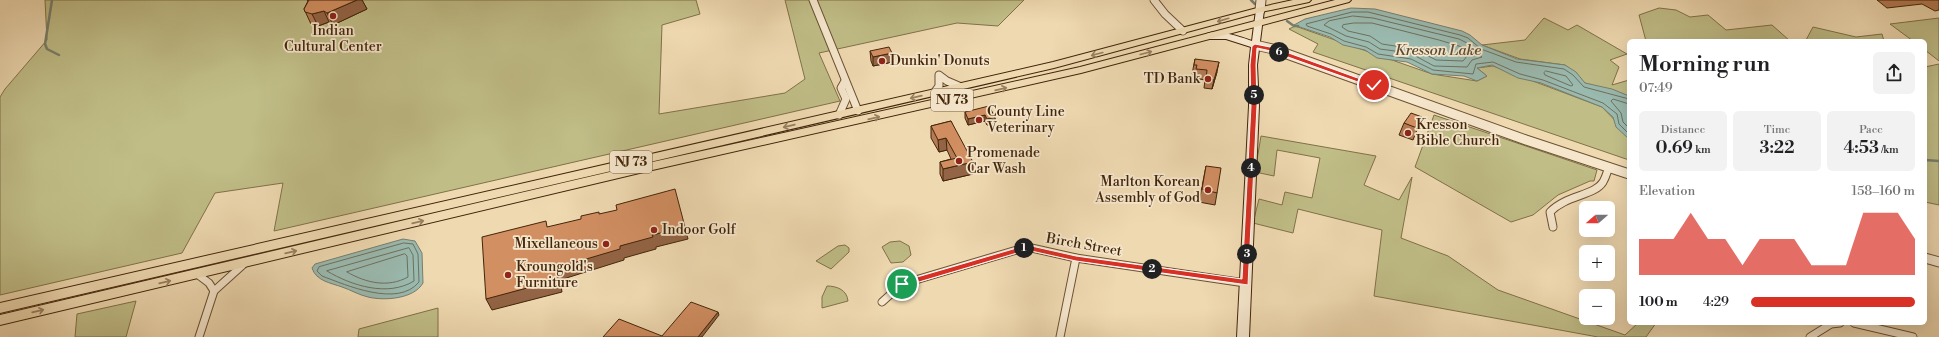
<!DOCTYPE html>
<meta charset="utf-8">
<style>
body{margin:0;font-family:"Libre Bodoni",serif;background:#f2f2f2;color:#202124;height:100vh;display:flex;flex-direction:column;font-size:15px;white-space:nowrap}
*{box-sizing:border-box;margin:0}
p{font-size:13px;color:#757577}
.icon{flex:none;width:22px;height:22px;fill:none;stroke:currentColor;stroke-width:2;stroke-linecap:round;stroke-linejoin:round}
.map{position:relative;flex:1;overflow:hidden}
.sheet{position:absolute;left:1627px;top:39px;width:300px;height:286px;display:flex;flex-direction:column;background:#fff;border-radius:6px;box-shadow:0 4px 16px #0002}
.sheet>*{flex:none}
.needle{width:26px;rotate:250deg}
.tools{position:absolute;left:1579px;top:201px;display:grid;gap:8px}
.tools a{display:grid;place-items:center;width:36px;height:36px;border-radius:6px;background:#fff;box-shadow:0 4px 16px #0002;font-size:20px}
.pin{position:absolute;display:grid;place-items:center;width:34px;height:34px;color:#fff;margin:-17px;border:2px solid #fff;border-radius:50%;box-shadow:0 1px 4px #0007}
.km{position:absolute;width:20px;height:20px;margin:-10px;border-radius:50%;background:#222;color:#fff;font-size:11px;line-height:20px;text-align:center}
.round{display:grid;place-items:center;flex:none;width:42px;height:42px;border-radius:6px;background:#f2f2f2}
.head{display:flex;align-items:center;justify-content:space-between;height:68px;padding:0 12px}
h1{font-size:22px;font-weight:600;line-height:30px}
.stats{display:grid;grid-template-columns:repeat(3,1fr);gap:6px;height:68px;padding:4px 12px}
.stats div{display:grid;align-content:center;border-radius:6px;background:#f2f2f2;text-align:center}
.stats b{font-size:17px;font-weight:600}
.stats small{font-size:11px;font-weight:400}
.stats p{font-size:11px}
.chart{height:112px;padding:8px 12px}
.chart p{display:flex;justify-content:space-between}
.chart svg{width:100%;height:72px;margin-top:4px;fill:#d93025;opacity:.7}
ul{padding:0 12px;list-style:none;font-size:13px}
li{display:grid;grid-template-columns:64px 48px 1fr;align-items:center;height:30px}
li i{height:10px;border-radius:5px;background:#d93025}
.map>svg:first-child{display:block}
.green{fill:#c0bd87;stroke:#817148}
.water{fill:#9abab0;stroke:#777e6e}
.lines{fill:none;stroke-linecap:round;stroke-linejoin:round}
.shore{stroke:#6e705d;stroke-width:1}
.stream{stroke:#777e6e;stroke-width:2.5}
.minor-casing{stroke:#6d5234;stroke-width:9}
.tertiary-casing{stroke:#6d5234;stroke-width:11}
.secondary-casing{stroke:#42250a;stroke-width:2}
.trunk-casing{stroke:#42250a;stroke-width:2}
.minor{stroke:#f5e6cc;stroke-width:7}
.tertiary{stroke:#f5e6cc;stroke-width:9}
.secondary{fill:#f5e6cc;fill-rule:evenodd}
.trunk{fill:#efd9b1;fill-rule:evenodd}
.wall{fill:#b57b54;stroke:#42250a}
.shaded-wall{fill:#936445;stroke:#42250a}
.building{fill:#d28f62;stroke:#42250a}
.oneway{stroke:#987f5e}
.route{fill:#d93025;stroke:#fff}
.poi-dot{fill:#8f2418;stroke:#f5e6cc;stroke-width:1.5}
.labels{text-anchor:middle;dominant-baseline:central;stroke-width:3.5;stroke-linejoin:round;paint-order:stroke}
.shield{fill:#f5e6cc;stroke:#785f44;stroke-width:1}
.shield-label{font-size:13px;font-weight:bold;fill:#42250a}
.poi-label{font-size:14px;fill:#42250a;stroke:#f5e6cc;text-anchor:start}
.street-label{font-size:14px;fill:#42250a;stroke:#f5e6cc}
.water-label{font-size:15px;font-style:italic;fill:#584a34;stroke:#f5e6cc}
</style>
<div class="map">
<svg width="1939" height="337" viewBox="0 0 1939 337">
<rect width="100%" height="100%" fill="#efd9b1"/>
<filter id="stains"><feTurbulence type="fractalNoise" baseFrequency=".005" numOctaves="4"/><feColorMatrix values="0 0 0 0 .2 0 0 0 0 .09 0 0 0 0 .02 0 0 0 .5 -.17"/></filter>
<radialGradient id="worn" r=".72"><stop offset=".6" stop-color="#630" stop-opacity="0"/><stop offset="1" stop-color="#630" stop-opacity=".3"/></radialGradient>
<g class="green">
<polygon points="45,0 696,0 700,14 662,25 659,114 785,93 805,79 785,0 1024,0 998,26 957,23 819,53 840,101 274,231 283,183 215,193 182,253 0,295 0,97 5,89 47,40"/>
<polygon points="1659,8 1676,10 1690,17 1708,15 1726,30 1772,25 1790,41 1646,41 1639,15"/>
<polygon points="1544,18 1568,30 1577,25 1627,54 1610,60 1619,67 1612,85 1629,80 1629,97 1585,83 1565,65 1520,59 1482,45 1525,40"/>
<polygon points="1939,18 1939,61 1925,50 1925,41 1913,41 1890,24"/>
<polygon points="1295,26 1432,74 1477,81 1487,76 1477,68 1493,66 1602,107 1629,135 1629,160 1313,52 1318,44 1289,29"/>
<polygon points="1813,27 1856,37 1882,34 1884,41 1807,41 1806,40"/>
<polygon points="1939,64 1939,205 1925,202 1925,67"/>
<polygon points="1434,115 1597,170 1594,181 1590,181 1558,195 1533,215 1511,222 1415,167"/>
<polygon points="1261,136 1376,156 1364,185 1399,200 1412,177 1401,238 1448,256 1498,290 1625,335 1638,323 1656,323 1646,337 1598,337 1374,296 1382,230 1298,209 1293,233 1253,223 1259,199 1282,205 1285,192 1312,198 1320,158 1277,150 1274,176 1255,172"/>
<polygon points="900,241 909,246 911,255 903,262 891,263 882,247 890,242"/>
<polygon points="845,245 849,248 849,252 831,269 816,261 838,246"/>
<path d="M827 286C837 286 847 290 848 301L822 308V297Z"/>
<polygon points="136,301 126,337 75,337 77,314"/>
<polygon points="438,308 438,337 358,337 359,329"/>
</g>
<g class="water">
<polygon points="1351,8 1375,9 1462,31 1470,35 1482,45 1517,59 1565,65 1576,72 1585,83 1612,89 1629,96 1629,139 1616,127 1613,117 1602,107 1541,83 1518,78 1492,65 1477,68 1487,76 1477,81 1464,76 1432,74 1407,62 1377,58 1365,50 1343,45 1330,37 1294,25 1305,19"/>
<path d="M403 239 415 241 422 253 423 283C414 299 384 301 368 297 359 295 351 290 342 287 331 283 316 281 312 268L315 264Z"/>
</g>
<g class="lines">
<g class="shore">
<polygon points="1353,16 1373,18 1459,39 1467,43 1482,57 1472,60 1467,67 1434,66 1410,53 1380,49 1369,42 1346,36 1324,25 1329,21"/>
<polygon points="1354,23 1372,23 1439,40 1462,47 1468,55 1463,61 1436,60 1415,49 1382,44 1370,36 1348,31 1342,27 1343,25"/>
<polygon points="1546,71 1566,76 1573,85 1571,86 1545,75 1544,73"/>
<polyline points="1629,99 1584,87 1573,75 1564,69 1516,62 1481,49 1468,38 1460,35 1368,12 1352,12 1306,24 1307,26 1331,34 1344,41 1366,47 1378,54 1411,59 1433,70 1473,74 1476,64 1493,62 1520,74 1543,80 1603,103 1617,114 1619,124 1629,134"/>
<polyline points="1629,104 1613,99 1611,101 1621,113 1623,122 1629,128"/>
<path d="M404 243 413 244 418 254 419 282C398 308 346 285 322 276L317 271 319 267Z"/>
<path d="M409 248 413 255 414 281C388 297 352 286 327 271Z"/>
<path d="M405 254 407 256 408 277C388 288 366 283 347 272Z"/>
</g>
<g class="stream">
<polyline points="52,0 45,44 47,49 59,55"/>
<polyline points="1251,0 1255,4"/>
<polyline points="1287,21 1294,26 1298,26"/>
<polyline points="1925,160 1939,161"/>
</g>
<g class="minor-casing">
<g id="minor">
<polyline points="813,0 858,111"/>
<polyline points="1154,0 1165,14 1183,31"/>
<polyline points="934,93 939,86 939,75 947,81 961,87"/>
<polyline points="839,115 846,99 841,88 845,81"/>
<path d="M1553 227 1550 212C1566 195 1594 196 1603 182 1606 177 1607 172 1609 167"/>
<polyline points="197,274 209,283 214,291 245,263"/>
<polyline points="882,302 902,284 1027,247 1076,258 1245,283"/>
<polyline points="1854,323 1913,337"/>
<polyline points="199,337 214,291"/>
<polyline points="1060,337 1076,258"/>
<polyline points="1810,337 1831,324 1840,323"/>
</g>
</g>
<g class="tertiary-casing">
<g id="tertiary">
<polyline points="1260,10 1261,0"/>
<polyline points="1255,45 1273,49 1526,140 1629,174"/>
<polyline points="1925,258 1939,262"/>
</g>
</g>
<g class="secondary-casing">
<path id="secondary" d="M1260 7 1264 10 1257 65 1259 106 1249 337H1237L1249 106V65L1251 47 1226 39H1208L1204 36C1213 27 1240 37 1252 41L1256 10Z"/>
</g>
<g class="trunk-casing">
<g id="trunk">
<polygon points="1293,0 1311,0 1309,2 1261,12 1054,68 0,313 0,303 1053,62 1257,8"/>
<polygon points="1335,0 1351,0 1349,2 1081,73 648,171 0,325 0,315 648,163 1080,67"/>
</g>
</g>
<use href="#minor" class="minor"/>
<use href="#tertiary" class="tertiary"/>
<use href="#secondary" class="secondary"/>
<use href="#trunk" class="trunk"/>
</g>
<g class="wall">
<polygon points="307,0 362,0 367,9 333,25 329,22 318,26 311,24 304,9 308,1"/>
<polygon points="1877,0 1939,0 1939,10 1935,11 1922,4 1887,8"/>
<polygon points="870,51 893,62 873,66 871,61"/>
<polygon points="1195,59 1217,72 1212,89 1204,88 1205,80 1194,78 1195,74 1192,74"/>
<polygon points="965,112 995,117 995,123 987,125 985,121 968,125 965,118"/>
<polygon points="1422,117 1413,140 1399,135 1404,123"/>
<polygon points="951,121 973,174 943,181 940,174 940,162 951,159 947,150 939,152 931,138 931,126"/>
<polygon points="1206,166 1217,193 1215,205 1199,202"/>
</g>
<g class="shaded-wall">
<polygon points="357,0 362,0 367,9 333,25 327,13"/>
<polygon points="324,11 329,22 318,26 312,14"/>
<polygon points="892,53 893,62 873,66 873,57"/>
<polygon points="1219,62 1217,72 1212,89 1214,80"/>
<polygon points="985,115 985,121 968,125 968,119"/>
<polygon points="995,117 995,123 987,125 987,119"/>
<polygon points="946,138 947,150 939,152 938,140"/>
<polygon points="973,162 973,174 943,181 943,169"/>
<polygon points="685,227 688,239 656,247 656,249 624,258 624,260 560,280 562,292 492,310 486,299 556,268 652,235"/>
<polygon points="718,312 719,315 702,337 698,337"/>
</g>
<g class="building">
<polygon points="309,0 357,0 327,13 324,11 312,14 305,12 304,9"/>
<polygon points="889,47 892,53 873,57 870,51"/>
<polygon points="1195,59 1219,62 1214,80 1206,79 1207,70 1196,69 1197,65 1194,65"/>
<polygon points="989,106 995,117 987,119 985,115 968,119 965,112"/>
<polygon points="1411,113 1422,117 1417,128 1404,123"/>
<polygon points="951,121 973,162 943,169 940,162 957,158 946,138 938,140 931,126"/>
<polygon points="1206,166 1221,168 1217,193 1202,189"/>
<polygon points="675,189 685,227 652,235 653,237 620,246 620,249 556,268 557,280 486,299 482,237 546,221 547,227 581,219 581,216 599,212 599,214 617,210 616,205"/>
<polygon points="691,302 718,312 698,337 603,337 619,319 662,336"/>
</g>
<defs><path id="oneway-shaft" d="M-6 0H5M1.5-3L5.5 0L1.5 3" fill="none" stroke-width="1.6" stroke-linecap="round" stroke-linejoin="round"/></defs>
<g class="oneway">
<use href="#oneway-shaft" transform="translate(1223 20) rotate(164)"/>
<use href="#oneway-shaft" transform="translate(1146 53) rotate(-15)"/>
<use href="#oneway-shaft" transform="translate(1097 54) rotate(165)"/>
<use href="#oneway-shaft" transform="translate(1001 89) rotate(-13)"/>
<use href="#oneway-shaft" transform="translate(916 97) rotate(167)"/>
<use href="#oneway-shaft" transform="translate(874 118) rotate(-13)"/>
<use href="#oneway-shaft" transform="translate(789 126) rotate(167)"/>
<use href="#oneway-shaft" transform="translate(418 222) rotate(-13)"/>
<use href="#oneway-shaft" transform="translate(291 252) rotate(-13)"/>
<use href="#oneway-shaft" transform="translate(165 282) rotate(-13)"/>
<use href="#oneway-shaft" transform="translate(38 311) rotate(-13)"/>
</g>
<polygon class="route" points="1255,44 1275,48 1377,85 1372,87 1271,51 1257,48 1256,65 1257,106 1248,285 1076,261 1027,250 902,287 900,286 900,282 1027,245 1076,256 1242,279 1251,106 1250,65 1252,46"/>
<g class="poi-dot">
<circle cx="333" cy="16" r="4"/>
<circle cx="882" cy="61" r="4"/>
<circle cx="1208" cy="79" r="4"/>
<circle cx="979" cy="120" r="4"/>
<circle cx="1408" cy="133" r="4"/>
<circle cx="959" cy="161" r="4"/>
<circle cx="1208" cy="190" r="4"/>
<circle cx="654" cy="230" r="4"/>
<circle cx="606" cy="244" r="4"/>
<circle cx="508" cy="275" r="4"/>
</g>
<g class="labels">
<g class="shield">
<rect x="931" y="89" width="42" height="22" rx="3"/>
<rect x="610" y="151" width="42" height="22" rx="3"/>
</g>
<g class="shield-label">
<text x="952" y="100">NJ 73</text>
<text x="631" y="162">NJ 73</text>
</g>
<g class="poi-label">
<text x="333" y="31" text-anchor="middle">Indian<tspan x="333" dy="16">Cultural Center</tspan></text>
<text x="890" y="61">Dunkin' Donuts</text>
<text x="1200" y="79" text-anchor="end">TD Bank</text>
<text x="987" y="112">County Line<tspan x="987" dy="16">Veterinary</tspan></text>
<text x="1416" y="125">Kresson<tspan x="1416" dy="16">Bible Church</tspan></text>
<text x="967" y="153">Promenade<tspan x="967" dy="16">Car Wash</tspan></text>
<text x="1200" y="182" text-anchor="end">Marlton Korean<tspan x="1200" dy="16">Assembly of God</tspan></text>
<text x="662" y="230">Indoor Golf</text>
<text x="598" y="244" text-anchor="end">Mixellaneous</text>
<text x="516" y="267">Kroungold's<tspan x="516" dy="16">Furniture</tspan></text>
</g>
<g class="street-label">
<text transform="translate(1084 245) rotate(10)">Birch Street</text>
</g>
<g class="water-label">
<text x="1438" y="50">Kresson Lake</text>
</g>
</g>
<rect width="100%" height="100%" filter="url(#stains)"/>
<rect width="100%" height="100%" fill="url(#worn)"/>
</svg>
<div class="tools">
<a><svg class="needle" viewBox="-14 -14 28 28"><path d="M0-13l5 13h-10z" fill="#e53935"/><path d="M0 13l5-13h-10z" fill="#757577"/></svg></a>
<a>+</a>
<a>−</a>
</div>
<div class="pin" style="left:902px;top:284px;background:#1e9e55"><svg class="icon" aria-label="arrive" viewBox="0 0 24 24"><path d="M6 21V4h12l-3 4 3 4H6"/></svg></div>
<div class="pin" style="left:1374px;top:85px;background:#d93025"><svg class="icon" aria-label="check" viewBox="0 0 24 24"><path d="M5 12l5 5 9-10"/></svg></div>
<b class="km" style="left:1024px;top:248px">1</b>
<b class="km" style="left:1152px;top:269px">2</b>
<b class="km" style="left:1247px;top:254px">3</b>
<b class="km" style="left:1251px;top:168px">4</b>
<b class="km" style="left:1254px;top:95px">5</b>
<b class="km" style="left:1279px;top:52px">6</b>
<section class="sheet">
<div class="head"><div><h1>Morning run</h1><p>07:49</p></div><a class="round"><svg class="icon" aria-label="share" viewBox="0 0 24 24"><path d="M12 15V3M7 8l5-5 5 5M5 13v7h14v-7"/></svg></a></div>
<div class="stats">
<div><p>Distance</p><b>0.69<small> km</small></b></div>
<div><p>Time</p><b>3:22</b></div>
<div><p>Pace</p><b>4:53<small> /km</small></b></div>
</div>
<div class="chart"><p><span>Elevation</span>158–160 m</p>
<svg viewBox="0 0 160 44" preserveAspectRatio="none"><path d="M0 44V22L10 22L20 22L30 6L40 22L50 22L60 38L70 22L80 22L90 22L100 38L110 38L120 38L130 6L140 6L150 6L160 22V44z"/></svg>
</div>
<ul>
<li><b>100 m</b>4:29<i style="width:100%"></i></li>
</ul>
</section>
</div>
